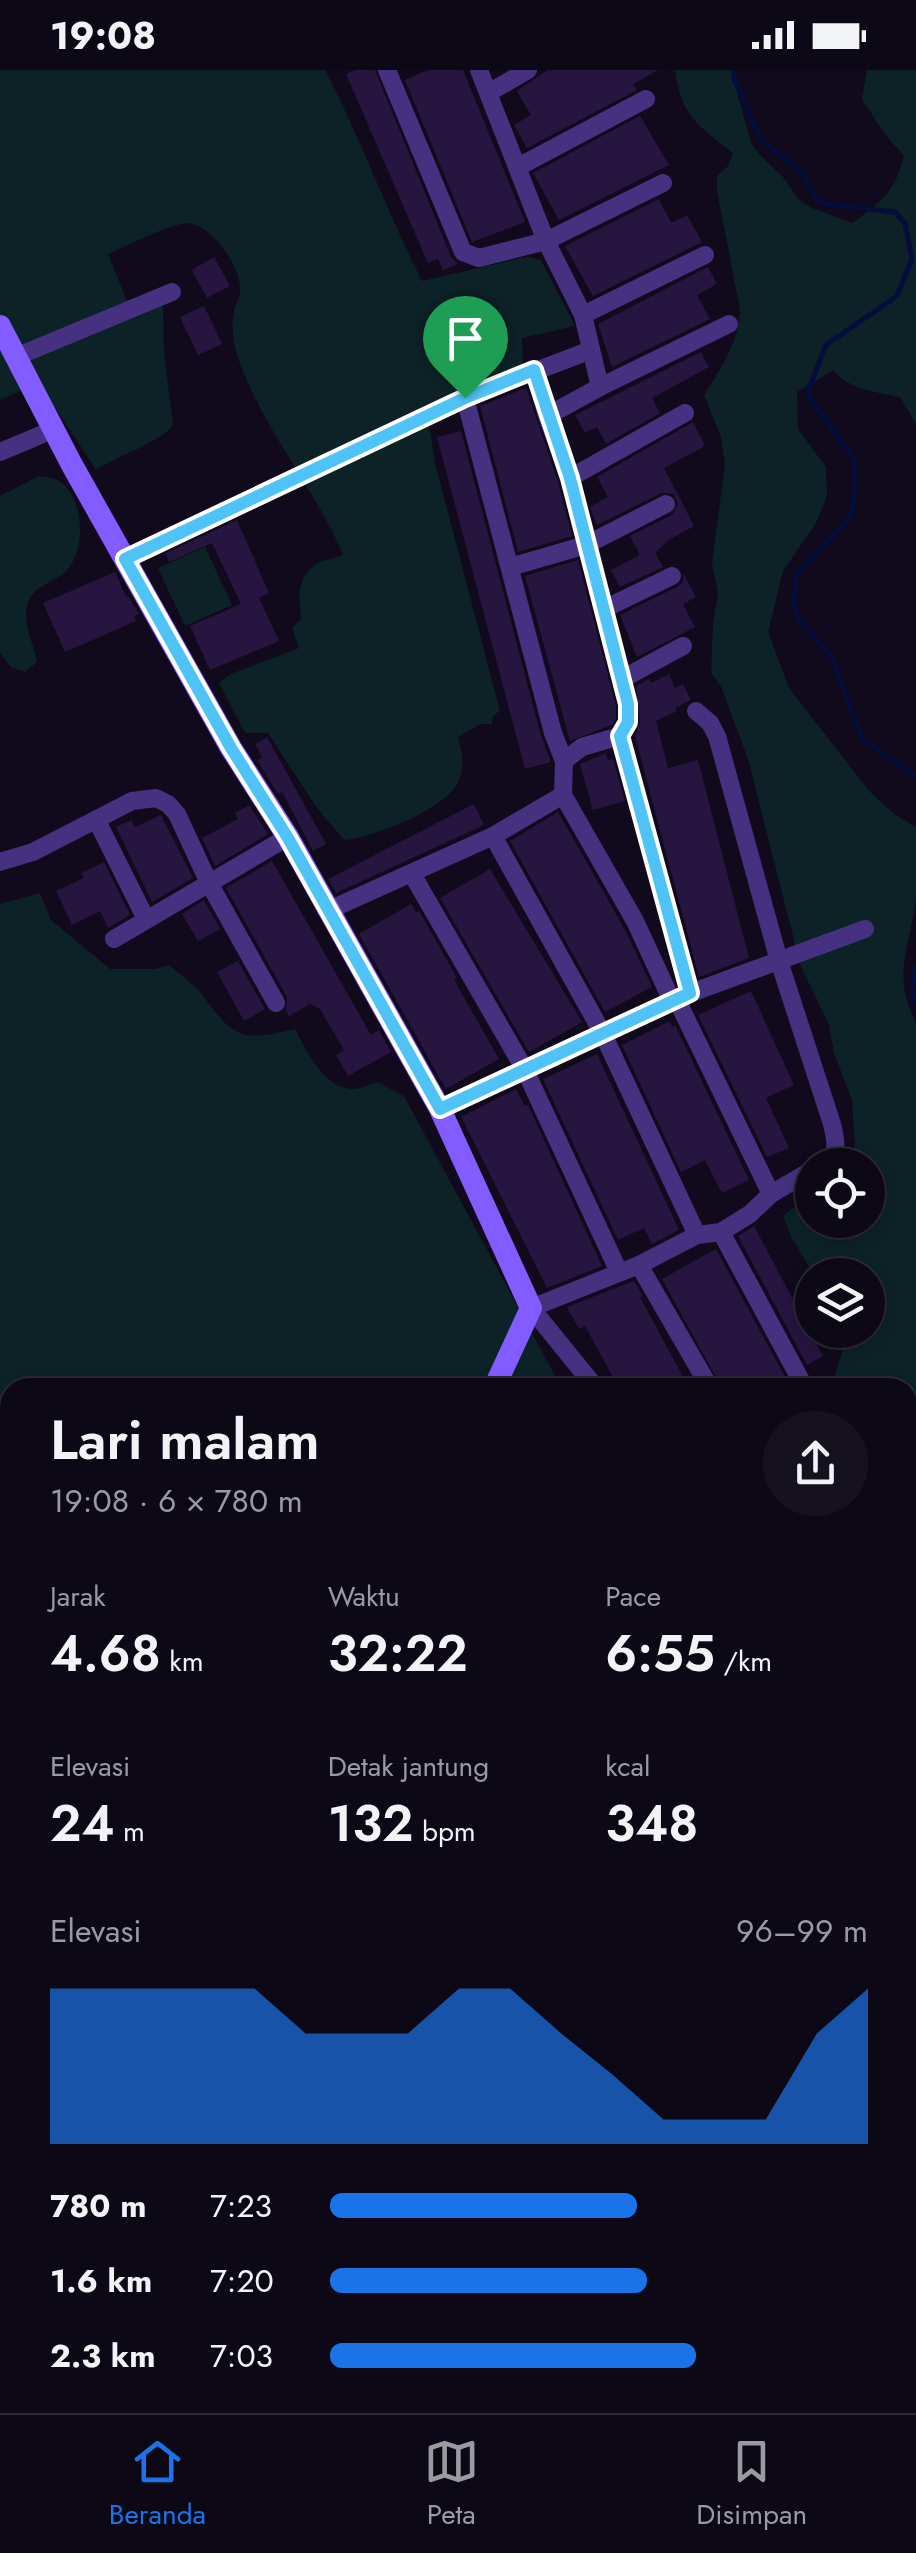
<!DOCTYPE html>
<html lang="id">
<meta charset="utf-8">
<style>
body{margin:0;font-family:Jost,sans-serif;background:#16111e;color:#f1f3f6;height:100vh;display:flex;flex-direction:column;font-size:38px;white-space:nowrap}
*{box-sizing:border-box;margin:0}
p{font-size:32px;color:#9a9aa0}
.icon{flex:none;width:55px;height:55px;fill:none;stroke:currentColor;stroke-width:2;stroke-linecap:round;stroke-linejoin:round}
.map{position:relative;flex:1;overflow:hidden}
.panel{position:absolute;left:0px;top:1308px;width:918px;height:1038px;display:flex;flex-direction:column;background:#0d0815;border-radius:30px 30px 0 0;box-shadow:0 5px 15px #0003,0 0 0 2px #2d2934}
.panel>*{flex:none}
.tools{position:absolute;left:795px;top:1078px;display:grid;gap:20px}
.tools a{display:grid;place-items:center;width:90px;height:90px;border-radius:50%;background:#0d0815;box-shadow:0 5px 15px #0003,0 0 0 2px #2d2934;font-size:50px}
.pin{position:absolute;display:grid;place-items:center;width:85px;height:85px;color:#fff;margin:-102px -42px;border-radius:50% 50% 50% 0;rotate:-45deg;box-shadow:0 0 10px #0007}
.pin .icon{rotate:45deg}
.round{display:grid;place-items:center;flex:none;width:105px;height:105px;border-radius:52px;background:#16111e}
.overview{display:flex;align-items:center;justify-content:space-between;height:170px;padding:0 50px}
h1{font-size:55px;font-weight:600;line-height:75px}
.figures{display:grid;grid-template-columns:repeat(3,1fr);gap:15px;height:170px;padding:10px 50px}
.figures div{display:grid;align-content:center}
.figures b{font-size:50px;font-weight:600}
.figures small{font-size:28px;font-weight:400}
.figures p{font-size:28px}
.chart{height:280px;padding:20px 50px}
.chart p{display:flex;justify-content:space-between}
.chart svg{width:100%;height:180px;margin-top:10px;fill:#1a73e8;opacity:.7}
ul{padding:0 50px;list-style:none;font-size:32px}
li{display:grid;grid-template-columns:160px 120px 1fr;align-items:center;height:75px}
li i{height:25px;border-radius:12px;background:#1a73e8}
.status{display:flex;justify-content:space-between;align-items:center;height:70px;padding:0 50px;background:#0d0815;direction:ltr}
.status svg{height:28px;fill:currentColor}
.dock{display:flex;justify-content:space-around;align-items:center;height:140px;border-top:2px solid #2d2934;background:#0d0815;font-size:28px;color:#9a9aa0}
.dock a{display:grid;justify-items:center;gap:5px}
.dock .current{color:#1a73e8}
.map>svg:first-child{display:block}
.green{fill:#0c2227}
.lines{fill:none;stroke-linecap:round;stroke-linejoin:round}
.stream{stroke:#050d3a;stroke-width:5}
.building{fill:#26153f}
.street{stroke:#45317f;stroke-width:18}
.secondary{stroke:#835cff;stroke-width:22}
.route-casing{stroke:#fff;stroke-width:20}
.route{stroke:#4fc3f7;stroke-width:12}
</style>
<div class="status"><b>19:08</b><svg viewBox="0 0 49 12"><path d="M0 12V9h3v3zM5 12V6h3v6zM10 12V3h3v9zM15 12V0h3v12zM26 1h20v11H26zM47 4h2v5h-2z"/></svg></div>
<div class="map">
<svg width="916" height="2343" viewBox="0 0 916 2343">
<rect width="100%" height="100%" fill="#110a1c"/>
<g class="green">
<path d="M0 0H325C361 69 387 142 422 211L526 187 541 190 575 256 522 268 523 295 427 341 435 393 500 641 493 646 492 654H481L458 667C462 683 466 698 457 714 443 740 372 768 344 770L317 738 268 663H245L219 613 231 604 299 578 292 558 301 549C299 527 296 507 318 493 326 489 335 489 343 484 313 416 263 359 238 288 233 274 231 257 234 242 235 235 240 228 240 220 241 197 216 162 194 154 179 148 125 177 108 184L127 231 163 236 164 282 173 355C161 372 117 386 96 400L43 319 20 321 0 330Z"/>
<path d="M675 0H731L751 73 760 85 783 107 800 131 812 138 852 153C880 134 896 120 904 86L884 63 862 29 867 0H916V354L900 327C876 322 849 320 833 300L797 322 798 359 826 397 827 426 816 453 783 501 768 562 789 618 870 722 894 744 916 757C916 780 916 805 916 829 910 878 891 903 916 952V2343H783L780 2335H908V1318L836 1317 833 1312 844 1276 841 1260H868V1205H814L792 1168 783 1146 812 1124V1150H868V1095H848L853 1089 855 1074 852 1030 834 983 829 954 801 897 748 689 721 616 711 603 713 554 718 523 712 493 725 395 721 367 704 325C720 300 740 270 740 239L717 121V106L728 96 733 83C699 56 681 47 675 0Z"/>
<path d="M39 406C50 407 60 409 67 418 84 439 85 481 66 501 55 512 37 514 29 530 20 550 34 573 37 592L25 602 11 597 0 583V426Z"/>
<polygon points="205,477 232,535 185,556 158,498"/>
<path d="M40 823 51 850 110 899H155L169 895C180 905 196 915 204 927 236 971 243 971 295 959 306 980 325 1021 355 1019 362 1018 371 1014 378 1012L404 1026 561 1317 10 1318V1940L0 1936V834Z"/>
<polygon points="0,1964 10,1968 10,2335 74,2335 64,2343 0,2343"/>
</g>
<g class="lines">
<g class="stream">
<polyline points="734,0 734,9 761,69 802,102 816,128 826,134 895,142 905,153 912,189 897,226 826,275 807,324 854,389 855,418 851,446 796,505 794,536 799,550 831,586 862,669 916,706"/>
<polyline points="916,896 912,921 916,934"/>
<polyline points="0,1563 10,1577"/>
</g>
</g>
<g class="building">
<polygon points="355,0 375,0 451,187 458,194 443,200 438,189 428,193 346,4"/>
<polygon points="428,0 463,0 525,152 472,172 405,10"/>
<polygon points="548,0 658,0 633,14 637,20 527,78 514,55 531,45 517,21"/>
<polygon points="640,46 669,95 559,150 533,103"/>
<polygon points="659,129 671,153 687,145 702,172 593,226 565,176"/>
<polygon points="214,187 230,216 207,228 192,200"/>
<polygon points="708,197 717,214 697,225 710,249 612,297 598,254"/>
<polygon points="204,236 222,274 198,285 180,247"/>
<polygon points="701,282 709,297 652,328 660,343 606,374 597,357 585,363 575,345"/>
<polygon points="526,318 558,412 572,466 518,482 480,336"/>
<polygon points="693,352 705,376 664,398 694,456 667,471 655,483 663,497 620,517 611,500 640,485 630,466 672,445 678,434 674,424 661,423 597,455 590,437 608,427 597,407"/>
<polygon points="461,361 541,666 551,692 525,699 437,367"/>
<polygon points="237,450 269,523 259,528 279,571 210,600 190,556 241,534 212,473 169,492 166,483"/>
<polygon points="578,490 616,636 616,649 612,655 570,671 525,506"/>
<polygon points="115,502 126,527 128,526 139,544 134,546 136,551 65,582 43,533"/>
<polygon points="684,504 696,527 683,534 695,557 637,587 620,545 677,517 683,512"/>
<polygon points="669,604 675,618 683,614 691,630 675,638 677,641 656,651 668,698 698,690 749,888 699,907 635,666 640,652 636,616 649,609 651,613"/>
<polygon points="267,667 326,774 313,781 282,722 278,724 257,690 262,687 255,674"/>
<polygon points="606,683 608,690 613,689 625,731 593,740 580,694"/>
<polygon points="474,734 484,755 336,823 328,809"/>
<polygon points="249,735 268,764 215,796 202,768 238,749 235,743"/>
<polygon points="558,742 626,862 652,917 605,942 510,771"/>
<polygon points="161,745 193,808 152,832 116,757 131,750 135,757"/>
<polygon points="272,791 371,965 379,960 391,982 348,1006 336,985 344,980 320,939 310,934 289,946 286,940 287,927 226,818"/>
<polygon points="104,792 130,845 108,858 100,841 72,855 56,821 84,808 81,803"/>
<polygon points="490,799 582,952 529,982 440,828"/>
<polygon points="204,830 220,859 198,871 182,844"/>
<polygon points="411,834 416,842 419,841 457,908 454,910 499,989 446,1019 359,864"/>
<polygon points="238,891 265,939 244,951 217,902"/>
<polygon points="751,921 794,1015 766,1028 789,1078 767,1087 698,945"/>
<polygon points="670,951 672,957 675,955 749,1110 722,1123 705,1090 681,1102 622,975"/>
<polygon points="597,984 679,1160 652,1174 644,1158 618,1170 543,1009"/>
<polygon points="516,1019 525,1036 528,1035 602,1196 547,1218 461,1047"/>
<polygon points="754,1156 823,1286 807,1295 738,1166"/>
<polygon points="716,1179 791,1318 722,1318 668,1220 662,1209"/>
<polygon points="634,1211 643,1226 640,1227 689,1318 619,1318 585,1256 579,1259 567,1237"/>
</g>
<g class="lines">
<g class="street">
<polyline points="387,0 463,182 479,188 546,171 663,113"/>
<polyline points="490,22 528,0"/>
<polyline points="518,97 646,29"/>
<polyline points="583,245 705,185"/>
<polyline points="18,286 172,222"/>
<polyline points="534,300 547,346"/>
<polyline points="600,317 729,254"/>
<polyline points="465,328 553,663 564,691"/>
<polyline points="0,382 55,359"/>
<polyline points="570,408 685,343"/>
<polyline points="125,489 465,328 591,280"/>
<polyline points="510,497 586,475 666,434"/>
<polyline points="604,539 672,506"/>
<polyline points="622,609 683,576"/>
<path d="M696 641 710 653 717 666 779 891 832 1054C836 1071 840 1085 822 1095"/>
<polyline points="620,666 691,923"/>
<polyline points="563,725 635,851 672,931"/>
<polyline points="97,751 146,849"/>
<polyline points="493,766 603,964 697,1165"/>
<polyline points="0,792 33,782 132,731 156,728 168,734 177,744 209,813 276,933"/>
<polyline points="412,804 525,1000 619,1202"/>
<polyline points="327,841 493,766 563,725 564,691 582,677 620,666 628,652 628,634 570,408 547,346 600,317 583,245 546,171 479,0"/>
<polyline points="114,869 288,767"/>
<polyline points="677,930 771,1124"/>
<polyline points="440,1039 691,923 865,859"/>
<polyline points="721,1162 805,1318"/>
<polyline points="639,1195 710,1318"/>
<polyline points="596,1318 531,1238 639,1195 697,1165 721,1162 750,1144 771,1124 812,1100"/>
<polyline points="0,2141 10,2153"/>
<polyline points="473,2335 481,2343"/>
<polyline points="593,2335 599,2343"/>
</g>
<g class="secondary">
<polyline points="0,256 72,395 231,678 288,767 440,1039 531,1238 494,1318"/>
<polyline points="0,1921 10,1913"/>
</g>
</g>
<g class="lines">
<g class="route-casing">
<polygon id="route" points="534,300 570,408 628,634 628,652 620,666 690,923 440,1039 288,768 231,678 125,489 465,328"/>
</g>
<use href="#route" class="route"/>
</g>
</svg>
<div class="tools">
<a><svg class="icon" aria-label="locate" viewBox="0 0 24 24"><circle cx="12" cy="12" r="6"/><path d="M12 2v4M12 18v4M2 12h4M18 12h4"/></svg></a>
<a><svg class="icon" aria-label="layers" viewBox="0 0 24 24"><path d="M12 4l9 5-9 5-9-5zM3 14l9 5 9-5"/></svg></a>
</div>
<div class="pin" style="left:465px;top:328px;background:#1e9e55"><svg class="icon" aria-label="arrive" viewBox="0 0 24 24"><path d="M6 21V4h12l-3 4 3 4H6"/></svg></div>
<section class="panel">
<div class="overview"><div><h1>Lari malam</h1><p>19:08 · 6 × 780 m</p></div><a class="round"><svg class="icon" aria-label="share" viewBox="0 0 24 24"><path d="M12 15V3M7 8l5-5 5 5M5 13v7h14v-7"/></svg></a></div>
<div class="figures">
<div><p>Jarak</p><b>4.68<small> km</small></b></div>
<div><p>Waktu</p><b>32:22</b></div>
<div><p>Pace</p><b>6:55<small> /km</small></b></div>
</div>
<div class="figures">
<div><p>Elevasi</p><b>24<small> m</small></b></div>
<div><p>Detak jantung</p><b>132<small> bpm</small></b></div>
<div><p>kcal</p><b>348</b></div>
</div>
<div class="chart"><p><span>Elevasi</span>96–99 m</p>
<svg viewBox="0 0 160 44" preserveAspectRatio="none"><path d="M0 44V6L10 6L20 6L30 6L40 6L50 17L60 17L70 17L80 6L90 6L100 17L110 27L120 38L130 38L140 38L150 17L160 6V44z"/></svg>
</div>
<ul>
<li><b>780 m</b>7:23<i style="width:57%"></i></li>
<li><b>1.6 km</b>7:20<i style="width:59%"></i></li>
<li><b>2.3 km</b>7:03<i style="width:68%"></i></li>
</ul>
</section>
</div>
<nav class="dock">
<a class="current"><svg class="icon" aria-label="home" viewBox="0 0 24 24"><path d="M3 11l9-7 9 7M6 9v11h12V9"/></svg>Beranda</a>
<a><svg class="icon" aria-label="map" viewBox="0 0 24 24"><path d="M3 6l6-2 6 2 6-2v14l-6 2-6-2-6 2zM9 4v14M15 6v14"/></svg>Peta</a>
<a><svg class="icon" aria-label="saved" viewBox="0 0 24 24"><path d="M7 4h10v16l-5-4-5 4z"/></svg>Disimpan</a>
</nav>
